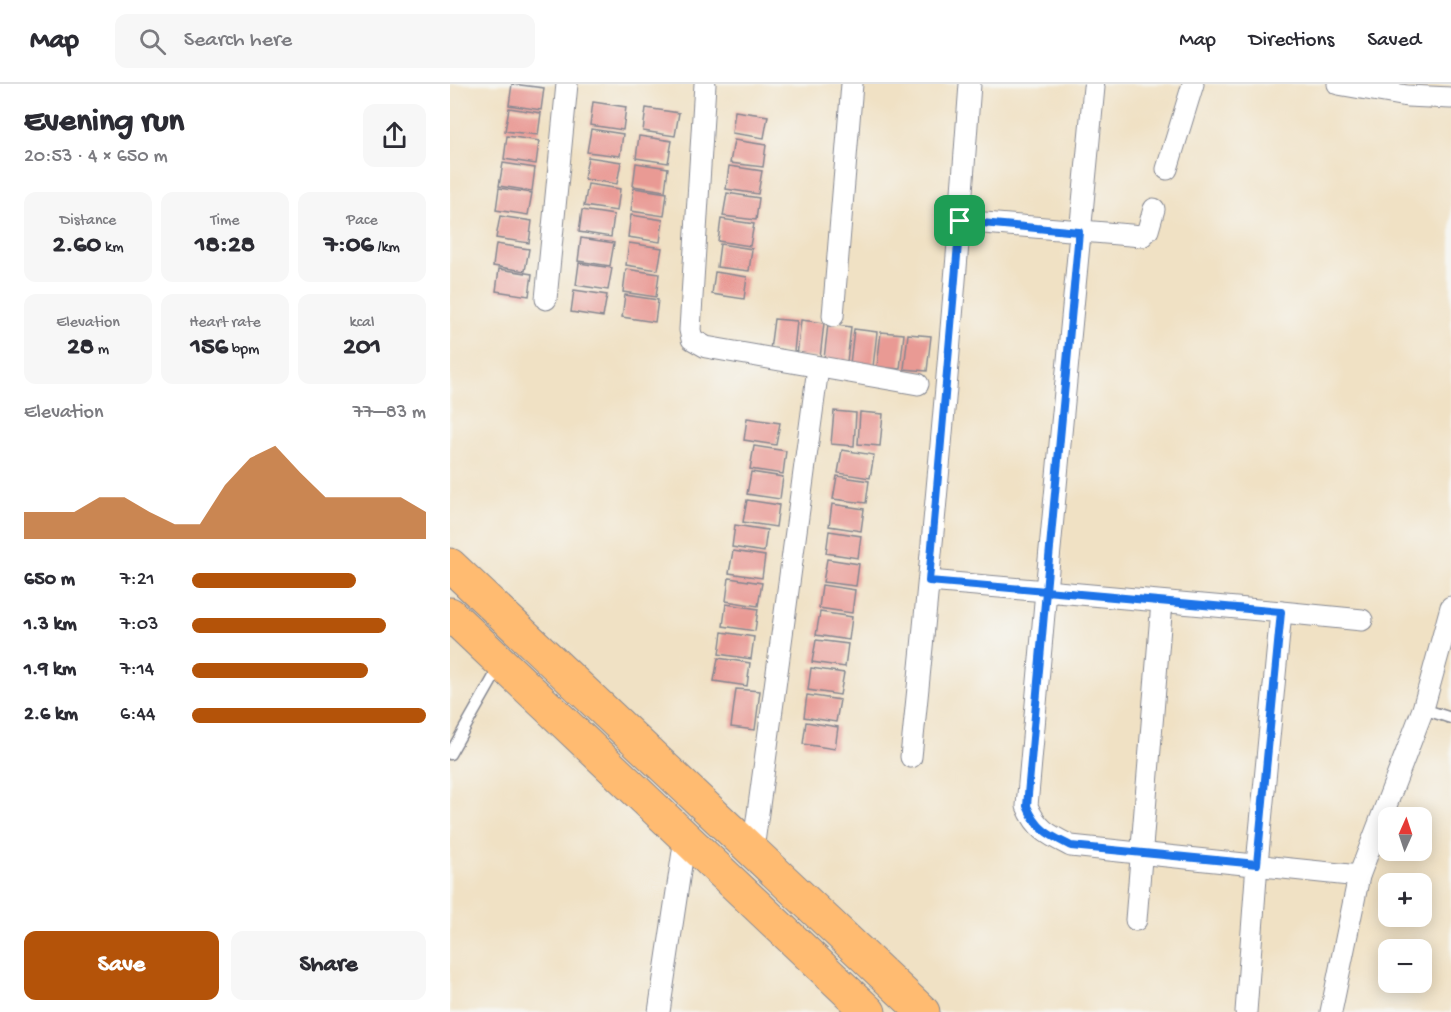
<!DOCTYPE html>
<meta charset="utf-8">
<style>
body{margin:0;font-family:"Gochi Hand",sans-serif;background:#f7f7f7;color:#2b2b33;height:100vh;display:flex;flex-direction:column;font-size:22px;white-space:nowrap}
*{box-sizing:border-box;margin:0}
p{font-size:20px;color:#7c7c81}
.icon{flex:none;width:33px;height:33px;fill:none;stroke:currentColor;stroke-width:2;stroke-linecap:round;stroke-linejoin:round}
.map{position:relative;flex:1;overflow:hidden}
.details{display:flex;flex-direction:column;background:#fff;width:450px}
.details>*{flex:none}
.needle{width:39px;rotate:3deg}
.buttons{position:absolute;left:928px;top:723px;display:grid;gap:12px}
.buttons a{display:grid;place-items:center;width:54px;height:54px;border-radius:12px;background:#fff;box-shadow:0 3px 15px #0003;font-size:30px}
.pin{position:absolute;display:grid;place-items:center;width:51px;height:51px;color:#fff;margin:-26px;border-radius:12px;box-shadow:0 3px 9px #0006}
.round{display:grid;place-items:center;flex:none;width:63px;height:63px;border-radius:12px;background:#f7f7f7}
.head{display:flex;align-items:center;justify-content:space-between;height:102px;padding:0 24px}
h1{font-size:33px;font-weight:800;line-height:45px}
.stats{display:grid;grid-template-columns:repeat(3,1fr);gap:9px;height:102px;padding:6px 24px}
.stats div{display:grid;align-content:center;border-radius:12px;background:#f7f7f7;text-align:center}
.stats b{font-size:26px;font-weight:800}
.stats small{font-size:16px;font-weight:400}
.stats p{font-size:16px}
.chart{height:168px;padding:12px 24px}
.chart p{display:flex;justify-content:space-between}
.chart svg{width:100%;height:108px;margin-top:6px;fill:#b45309;opacity:.7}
.cta{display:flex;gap:12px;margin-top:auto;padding:12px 24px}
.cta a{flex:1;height:69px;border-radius:12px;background:#b45309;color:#fff;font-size:24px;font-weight:800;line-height:69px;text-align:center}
.cta a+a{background:#f7f7f7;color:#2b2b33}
ul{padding:0 24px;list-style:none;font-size:20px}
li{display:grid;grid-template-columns:96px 72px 1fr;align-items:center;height:45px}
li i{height:15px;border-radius:8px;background:#b45309}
header{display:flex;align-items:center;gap:36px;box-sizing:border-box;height:84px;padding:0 30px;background:#fff;border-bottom:2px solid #e1e1e2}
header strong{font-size:28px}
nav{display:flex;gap:33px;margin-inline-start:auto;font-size:21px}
.search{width:420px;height:54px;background:#f7f7f7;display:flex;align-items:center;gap:15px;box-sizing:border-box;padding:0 21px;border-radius:12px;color:#7c7c81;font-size:22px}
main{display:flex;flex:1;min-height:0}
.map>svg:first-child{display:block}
.building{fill:#e99a94}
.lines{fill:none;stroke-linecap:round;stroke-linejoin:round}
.lane-casing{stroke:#868891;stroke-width:13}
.street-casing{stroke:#868891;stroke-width:23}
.highway-casing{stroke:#868891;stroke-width:35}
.lane{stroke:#fff;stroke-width:10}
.street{stroke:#fff;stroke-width:21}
.highway{stroke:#ffbb71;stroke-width:33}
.route-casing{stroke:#fff;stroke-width:12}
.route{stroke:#1a73e8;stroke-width:8}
</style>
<header>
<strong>Map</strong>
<div class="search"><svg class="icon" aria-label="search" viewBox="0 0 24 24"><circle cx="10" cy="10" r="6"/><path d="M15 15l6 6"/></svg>Search here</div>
<nav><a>Map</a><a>Directions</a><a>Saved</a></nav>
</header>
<main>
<section class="details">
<div class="head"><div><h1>Evening run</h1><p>20:53 · 4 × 650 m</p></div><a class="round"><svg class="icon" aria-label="share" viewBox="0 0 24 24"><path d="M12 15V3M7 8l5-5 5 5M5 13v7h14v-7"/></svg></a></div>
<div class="stats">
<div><p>Distance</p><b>2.60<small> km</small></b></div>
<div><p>Time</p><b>18:28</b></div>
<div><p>Pace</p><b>7:06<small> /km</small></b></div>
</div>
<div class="stats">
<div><p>Elevation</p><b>28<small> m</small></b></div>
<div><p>Heart rate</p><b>156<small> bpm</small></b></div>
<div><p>kcal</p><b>201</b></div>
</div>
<div class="chart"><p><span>Elevation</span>77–83 m</p>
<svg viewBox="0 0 160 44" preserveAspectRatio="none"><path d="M0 44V33L10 33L20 33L30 27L40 27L50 33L60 38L70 38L80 22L90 11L100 6L110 17L120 27L130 27L140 27L150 27L160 33V44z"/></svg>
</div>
<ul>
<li><b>650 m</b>7:21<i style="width:70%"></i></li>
<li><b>1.3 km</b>7:03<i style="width:83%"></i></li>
<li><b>1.9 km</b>7:14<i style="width:75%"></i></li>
<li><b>2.6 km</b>6:44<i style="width:100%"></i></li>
</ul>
<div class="cta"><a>Save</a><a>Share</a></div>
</section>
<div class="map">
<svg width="1001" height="928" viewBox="0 0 1001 928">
<rect width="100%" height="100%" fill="#f6f6f2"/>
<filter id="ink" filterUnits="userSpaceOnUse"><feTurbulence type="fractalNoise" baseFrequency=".0167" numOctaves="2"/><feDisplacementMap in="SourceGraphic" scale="12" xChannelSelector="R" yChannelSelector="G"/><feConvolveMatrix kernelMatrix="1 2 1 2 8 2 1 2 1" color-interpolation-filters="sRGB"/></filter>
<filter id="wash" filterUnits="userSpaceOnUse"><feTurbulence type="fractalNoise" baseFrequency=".008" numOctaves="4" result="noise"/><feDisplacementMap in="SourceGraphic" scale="24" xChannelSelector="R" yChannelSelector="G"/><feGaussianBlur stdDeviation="1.35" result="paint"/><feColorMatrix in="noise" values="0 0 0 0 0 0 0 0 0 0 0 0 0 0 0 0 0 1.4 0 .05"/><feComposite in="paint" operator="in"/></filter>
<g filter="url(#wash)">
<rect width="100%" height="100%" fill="#f0e1c4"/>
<g id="blocks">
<g class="building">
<polygon points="62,0 94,4 91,26 59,21"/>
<polygon points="143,18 176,23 173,46 140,41"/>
<polygon points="59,24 91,29 88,51 55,47"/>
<polygon points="196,24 229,29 225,52 193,47"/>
<polygon points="285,27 318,32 314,54 282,49"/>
<polygon points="141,45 173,50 170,72 137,68"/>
<polygon points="57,52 89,57 86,80 54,75"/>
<polygon points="189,52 222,57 218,79 186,74"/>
<polygon points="284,56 316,61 313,83 280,79"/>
<polygon points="138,73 171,78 167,100 134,95"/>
<polygon points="53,79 85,84 82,107 49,102"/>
<polygon points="186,79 218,84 215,107 183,102"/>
<polygon points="279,82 312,87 308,110 276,105"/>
<polygon points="138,100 170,105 167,127 134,122"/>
<polygon points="49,104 82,109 78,131 46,126"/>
<polygon points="184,104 217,109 214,132 181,127"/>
<polygon points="277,109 309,114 306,136 273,132"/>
<polygon points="132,126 164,131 161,153 129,148"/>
<polygon points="181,131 213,136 210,158 178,153"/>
<polygon points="50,132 82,137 79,159 46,154"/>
<polygon points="271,135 304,140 300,162 268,157"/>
<polygon points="131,154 164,159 160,182 128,177"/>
<polygon points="179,159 212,164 208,186 176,181"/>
<polygon points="46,160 79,165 75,187 43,182"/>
<polygon points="270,160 302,165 299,187 267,183"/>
<polygon points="129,179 162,184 158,206 126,201"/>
<polygon points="49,185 82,190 79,212 46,207"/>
<polygon points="176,185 209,190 206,213 173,208"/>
<polygon points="265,188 297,193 294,215 262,210"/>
<polygon points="124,206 157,211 153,233 121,228"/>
<polygon points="175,211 208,216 205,238 172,233"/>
<polygon points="324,235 347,237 344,268 320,266"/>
<polygon points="351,236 374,239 370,274 347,272"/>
<polygon points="378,240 401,243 397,278 374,275"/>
<polygon points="404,245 427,248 423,283 400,280"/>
<polygon points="431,248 454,250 450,285 427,283"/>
<polygon points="458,250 481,252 477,287 454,285"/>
<polygon points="384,327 406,329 404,362 381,360"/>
<polygon points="410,328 433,330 430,362 408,360"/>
<polygon points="297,334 330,339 326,361 294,356"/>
<polygon points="304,362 336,367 333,390 300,385"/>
<polygon points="392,366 424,371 420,394 388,389"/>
<polygon points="301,388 333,393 330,415 297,410"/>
<polygon points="387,392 419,397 416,419 383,415"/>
<polygon points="297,416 329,421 326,443 293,438"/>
<polygon points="382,420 414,425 411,447 379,442"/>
<polygon points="285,441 317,446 314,468 282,463"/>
<polygon points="379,447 411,452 408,474 376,469"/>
<polygon points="283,467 315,472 312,494 279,489"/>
<polygon points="377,475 409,480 406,502 373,498"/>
<polygon points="279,494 312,499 308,522 276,517"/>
<polygon points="372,501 405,506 402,529 369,524"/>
<polygon points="276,520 308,525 305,547 273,542"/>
<polygon points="370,528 402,533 399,556 366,551"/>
<polygon points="272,548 304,553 301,575 269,570"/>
<polygon points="366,556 398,560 395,583 362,578"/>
<polygon points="268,574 300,579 297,602 264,597"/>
<polygon points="361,584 394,589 390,611 358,606"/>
<polygon points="286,605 310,607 305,646 281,643"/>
<polygon points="357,611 390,616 386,638 354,633"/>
<polygon points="356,638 388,643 385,665 353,660"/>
</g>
</g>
</g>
<g filter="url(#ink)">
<use href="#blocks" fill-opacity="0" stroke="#868891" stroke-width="1.5"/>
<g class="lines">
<g class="lane-casing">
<g id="lane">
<polyline points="973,625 1001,634"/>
<polyline points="0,670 50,582"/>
</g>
</g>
<g class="street-casing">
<g id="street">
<polyline points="255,0 240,246 242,255 256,263 468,300"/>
<polyline points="888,0 957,12 1001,14"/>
<polyline points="717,85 743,0"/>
<polyline points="510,137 692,152 698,146 704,125"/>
<polyline points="96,215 117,0"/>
<polyline points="383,232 402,0"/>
<polyline points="479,497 596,507 644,3"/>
<polyline points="831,528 912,536"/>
<path d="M461 673C484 449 504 225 520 0"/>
<polyline points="303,766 368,284"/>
<polyline points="686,836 712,518"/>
<polyline points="209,928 235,754"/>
<path d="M796 928 807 780 831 528 596 507 577 722C587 746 599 751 621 762L909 792"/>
<polyline points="881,928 909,792 973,625 1001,523"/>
</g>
</g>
<g class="highway-casing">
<g id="highway">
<polyline points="0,481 473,928"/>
<polyline points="0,530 419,928"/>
</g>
</g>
<use href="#lane" class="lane"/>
<use href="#street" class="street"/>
<use href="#highway" class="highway"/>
</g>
</g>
<g class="lines" filter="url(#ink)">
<g class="route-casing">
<path id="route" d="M510 137 479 497 596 507 577 722C587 746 599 751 621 762L807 780 831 528 596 507 629 148 510 137"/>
</g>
<use href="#route" class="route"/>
</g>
</svg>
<div class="buttons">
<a><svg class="needle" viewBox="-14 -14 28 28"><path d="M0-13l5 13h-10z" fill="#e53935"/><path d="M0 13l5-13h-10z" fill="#7c7c81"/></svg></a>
<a>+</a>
<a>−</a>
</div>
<div class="pin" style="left:510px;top:137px;background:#1e9e55"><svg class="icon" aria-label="arrive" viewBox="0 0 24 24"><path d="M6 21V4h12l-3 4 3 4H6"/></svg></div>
</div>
</main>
